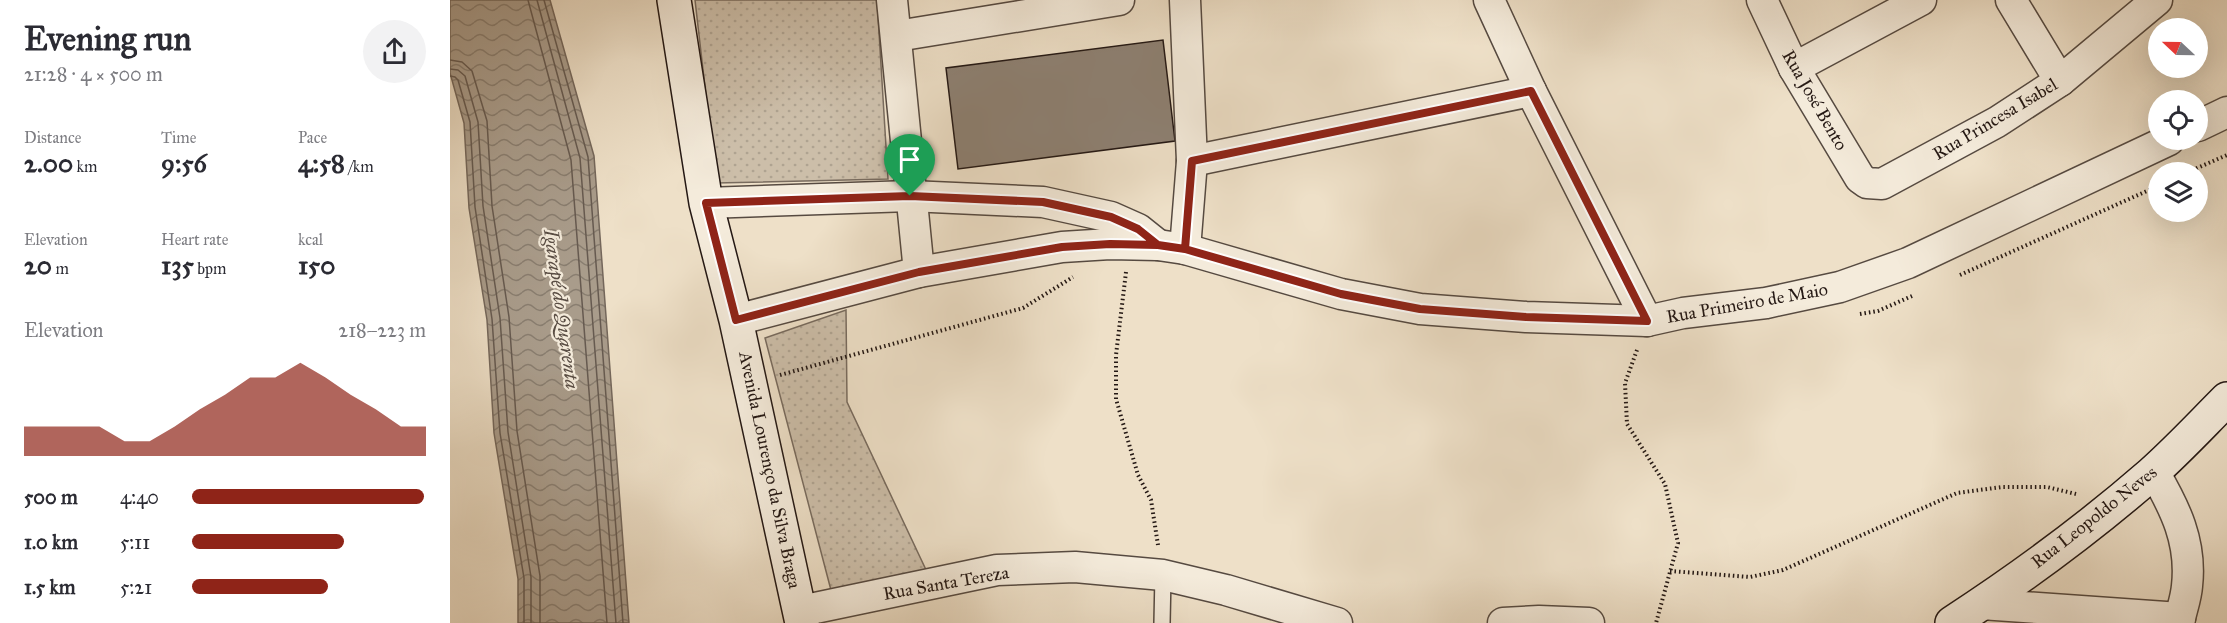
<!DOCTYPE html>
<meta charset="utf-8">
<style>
body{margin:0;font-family:"IM FELL Great Primer",serif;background:#f2f2f3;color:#2b2b33;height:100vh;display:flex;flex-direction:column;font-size:22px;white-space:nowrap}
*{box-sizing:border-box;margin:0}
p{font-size:20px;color:#7c7c81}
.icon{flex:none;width:33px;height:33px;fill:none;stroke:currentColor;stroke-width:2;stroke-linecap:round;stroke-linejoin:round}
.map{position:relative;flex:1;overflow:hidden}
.sheet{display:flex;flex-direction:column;background:#fff;width:450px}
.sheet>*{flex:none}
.needle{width:39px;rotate:292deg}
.controls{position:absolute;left:1698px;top:18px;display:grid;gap:12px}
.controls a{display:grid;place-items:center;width:60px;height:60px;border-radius:50%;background:#fff;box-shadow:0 6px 24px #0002;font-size:30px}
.pin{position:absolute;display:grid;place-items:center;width:51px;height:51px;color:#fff;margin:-62px -26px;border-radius:50% 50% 50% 0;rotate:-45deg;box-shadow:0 0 6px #0007}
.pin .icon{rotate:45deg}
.round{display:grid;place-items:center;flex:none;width:63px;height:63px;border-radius:32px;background:#f2f2f3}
.summary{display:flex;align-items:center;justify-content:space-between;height:102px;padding:0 24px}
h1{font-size:33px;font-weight:700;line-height:45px}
.stats{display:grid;grid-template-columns:repeat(3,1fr);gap:9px;height:102px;padding:6px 24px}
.stats div{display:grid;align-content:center}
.stats b{font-size:26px;font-weight:700}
.stats small{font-size:16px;font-weight:400}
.stats p{font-size:16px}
.chart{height:168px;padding:12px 24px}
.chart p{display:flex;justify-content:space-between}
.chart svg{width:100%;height:108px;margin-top:6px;fill:#8f2418;opacity:.7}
ul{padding:0 24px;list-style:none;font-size:20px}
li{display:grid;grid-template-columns:96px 72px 1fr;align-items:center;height:45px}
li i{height:15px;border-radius:8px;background:#8f2418}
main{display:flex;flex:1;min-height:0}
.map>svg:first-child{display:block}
.park{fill:url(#park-dots);stroke:#786b5e;stroke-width:1.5}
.water{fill:url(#water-waves);stroke:#74675b;stroke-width:1.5}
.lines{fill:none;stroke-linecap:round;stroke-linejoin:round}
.shore{stroke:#665a50;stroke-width:1.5}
.building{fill:#8d8072;stroke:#241814;stroke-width:1.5}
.lane-casing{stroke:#564a41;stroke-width:18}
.street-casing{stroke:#564a41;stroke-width:33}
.secondary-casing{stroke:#241814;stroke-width:36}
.path{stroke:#241814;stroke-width:4;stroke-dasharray:1.5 3;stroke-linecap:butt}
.lane{stroke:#f4ebdb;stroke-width:15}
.street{stroke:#f4ebdb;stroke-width:30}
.secondary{stroke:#f4ebdb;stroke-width:33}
.route-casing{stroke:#fff;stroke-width:12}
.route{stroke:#8f2418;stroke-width:8}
.labels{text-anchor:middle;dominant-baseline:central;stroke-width:4.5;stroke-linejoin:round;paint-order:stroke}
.street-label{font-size:18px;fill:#241814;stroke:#f4ebdb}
.water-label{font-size:20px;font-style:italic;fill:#594d44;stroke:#f4ebdb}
</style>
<main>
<section class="sheet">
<div class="summary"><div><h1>Evening run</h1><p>21:28 · 4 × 500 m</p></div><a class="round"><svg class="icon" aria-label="share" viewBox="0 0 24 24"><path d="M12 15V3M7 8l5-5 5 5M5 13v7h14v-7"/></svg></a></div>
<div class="stats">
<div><p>Distance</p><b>2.00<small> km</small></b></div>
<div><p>Time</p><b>9:56</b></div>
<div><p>Pace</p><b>4:58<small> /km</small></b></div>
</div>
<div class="stats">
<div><p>Elevation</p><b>20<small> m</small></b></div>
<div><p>Heart rate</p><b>135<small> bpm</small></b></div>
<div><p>kcal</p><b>150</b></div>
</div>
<div class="chart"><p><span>Elevation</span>218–223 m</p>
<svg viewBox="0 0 160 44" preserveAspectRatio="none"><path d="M0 44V32L10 32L20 32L30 32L40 38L50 38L60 32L70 25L80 19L90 12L100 12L110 6L120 12L130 19L140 25L150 32L160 32V44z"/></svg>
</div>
<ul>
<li><b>500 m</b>4:40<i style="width:99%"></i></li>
<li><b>1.0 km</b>5:11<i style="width:65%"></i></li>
<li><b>1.5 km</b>5:21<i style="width:58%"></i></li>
</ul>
</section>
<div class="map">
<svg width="1777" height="623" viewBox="0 0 1777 623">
<defs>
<pattern id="park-dots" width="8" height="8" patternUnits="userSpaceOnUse" patternTransform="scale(1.5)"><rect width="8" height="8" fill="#ccbea9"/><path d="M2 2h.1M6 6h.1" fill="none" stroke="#afa391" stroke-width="1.8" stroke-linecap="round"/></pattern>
<pattern id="water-waves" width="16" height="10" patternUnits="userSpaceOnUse" patternTransform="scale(1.5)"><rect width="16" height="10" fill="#a99c8b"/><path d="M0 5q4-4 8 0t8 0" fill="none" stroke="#897e70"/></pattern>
</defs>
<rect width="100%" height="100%" fill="#eee0c8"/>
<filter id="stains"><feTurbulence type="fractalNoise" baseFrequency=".00333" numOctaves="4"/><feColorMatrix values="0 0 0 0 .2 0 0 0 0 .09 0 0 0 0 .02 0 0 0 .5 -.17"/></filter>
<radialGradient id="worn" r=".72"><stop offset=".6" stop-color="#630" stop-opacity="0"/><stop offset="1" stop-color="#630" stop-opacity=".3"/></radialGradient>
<g class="park">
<polygon points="245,0 427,0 438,179 266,183"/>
<polygon points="396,310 397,402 477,572 382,594 315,338"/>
</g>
<polygon class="water" points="0,0 100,0 144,156 179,623 68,623 68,579 44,433 37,320 19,208 14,123 0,73"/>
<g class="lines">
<g class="shore">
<polyline points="78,0 121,160 157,623"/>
<polyline points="87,0 130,158 166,623"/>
<polyline points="94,0 138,157 173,623"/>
<polyline points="0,60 12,62 22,71 37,121 42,206 59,317 67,431 90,576 90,623"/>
<polyline points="0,69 8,70 15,76 28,122 33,206 50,318 58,432 81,577 81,623"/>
<polyline points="0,76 5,77 8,80 20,122 25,207 42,319 50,433 74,578 74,623"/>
</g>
</g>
<polygon class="building" points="713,40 725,141 508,169 496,68"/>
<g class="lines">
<g class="lane-casing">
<polyline id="lane" points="712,623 713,575"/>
</g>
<g class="street-casing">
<g id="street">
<polyline points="442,0 469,272"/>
<polyline points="735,0 742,161 735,249"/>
<polyline points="1039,0 1081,91 1197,321"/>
<polyline points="1312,0 1344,68 1410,178 1417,183 1432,184 1547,122 1610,81 1707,0"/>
<polyline points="1561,0 1610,81"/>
<polyline points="447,36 669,0"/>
<polyline points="1344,68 1471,0"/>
<polyline points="1748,126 1777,112"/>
<polyline points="742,161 1081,91"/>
<polyline points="256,203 460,196 593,202 661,217 688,229 708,245"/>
<polyline points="286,320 469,272 612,247 660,244 708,245 735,249 891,294 970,309 1076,317 1197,321 1233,313 1316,303 1390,287 1458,263 1719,140"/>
<path d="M1704 472C1725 508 1742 542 1737 586 1736 599 1731 611 1729 623"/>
<polyline points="1531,604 1730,618"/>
<polyline points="351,611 547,570 625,567 713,575 776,590 887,623"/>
<polyline points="1053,623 1089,621 1139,623"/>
</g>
</g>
<g class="secondary-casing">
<g id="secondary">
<polyline points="224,0 256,203 286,320 352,623"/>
<path d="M1502 623C1571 578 1639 528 1701 474 1728 450 1752 424 1777 399"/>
</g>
</g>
<g class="path">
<polyline points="1738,172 1777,155"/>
<polyline points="676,272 666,355 666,399 688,475 701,500 708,545"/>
<polyline points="1510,275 1708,186"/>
<polyline points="1410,314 1428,311 1462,296"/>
<polyline points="1187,350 1175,383 1177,424 1215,484 1228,543 1206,623"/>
<polyline points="330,375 573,308 623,277"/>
<polyline points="1220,571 1300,577 1333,570 1507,493 1552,487 1597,487 1626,494"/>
</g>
<use href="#lane" class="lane"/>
<use href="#street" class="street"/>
<use href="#secondary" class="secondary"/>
</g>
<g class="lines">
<g class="route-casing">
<polyline id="route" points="460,196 256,203 286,320 469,272 612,247 660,244 708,245 735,249 891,294 970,309 1076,317 1197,321 1081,91 742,161 735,249 708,245 688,229 661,217 593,202 460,196"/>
</g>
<use href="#route" class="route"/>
</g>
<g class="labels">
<g class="street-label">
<text transform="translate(1365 100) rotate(60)">Rua José Bento</text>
<text transform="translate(1545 119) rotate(-31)">Rua Princesa Isabel</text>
<text transform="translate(1297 303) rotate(-10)">Rua Primeiro de Maio</text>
<text transform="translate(320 470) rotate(78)">Avenida Lourenço da Silva Braga</text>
<text transform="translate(1644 517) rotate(-38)">Rua Leopoldo Neves</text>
<text transform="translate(496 583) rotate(-10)">Rua Santa Tereza</text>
</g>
<g class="water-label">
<text transform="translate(112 309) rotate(82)">Igarapé do Quarenta</text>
</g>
</g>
<rect width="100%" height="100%" filter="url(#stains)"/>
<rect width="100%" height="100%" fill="url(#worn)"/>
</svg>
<div class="controls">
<a><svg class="needle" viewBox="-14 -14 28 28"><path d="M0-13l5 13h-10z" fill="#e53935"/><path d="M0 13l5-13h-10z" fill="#7c7c81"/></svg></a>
<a><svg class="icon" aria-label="locate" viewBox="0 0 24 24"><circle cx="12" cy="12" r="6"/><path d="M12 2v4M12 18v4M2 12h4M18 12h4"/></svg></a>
<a><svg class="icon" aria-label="layers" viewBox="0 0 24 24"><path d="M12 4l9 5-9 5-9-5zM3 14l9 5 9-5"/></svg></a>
</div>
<div class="pin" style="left:460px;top:196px;background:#1e9e55"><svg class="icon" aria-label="arrive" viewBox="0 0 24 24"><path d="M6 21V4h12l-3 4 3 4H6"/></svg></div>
</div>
</main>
